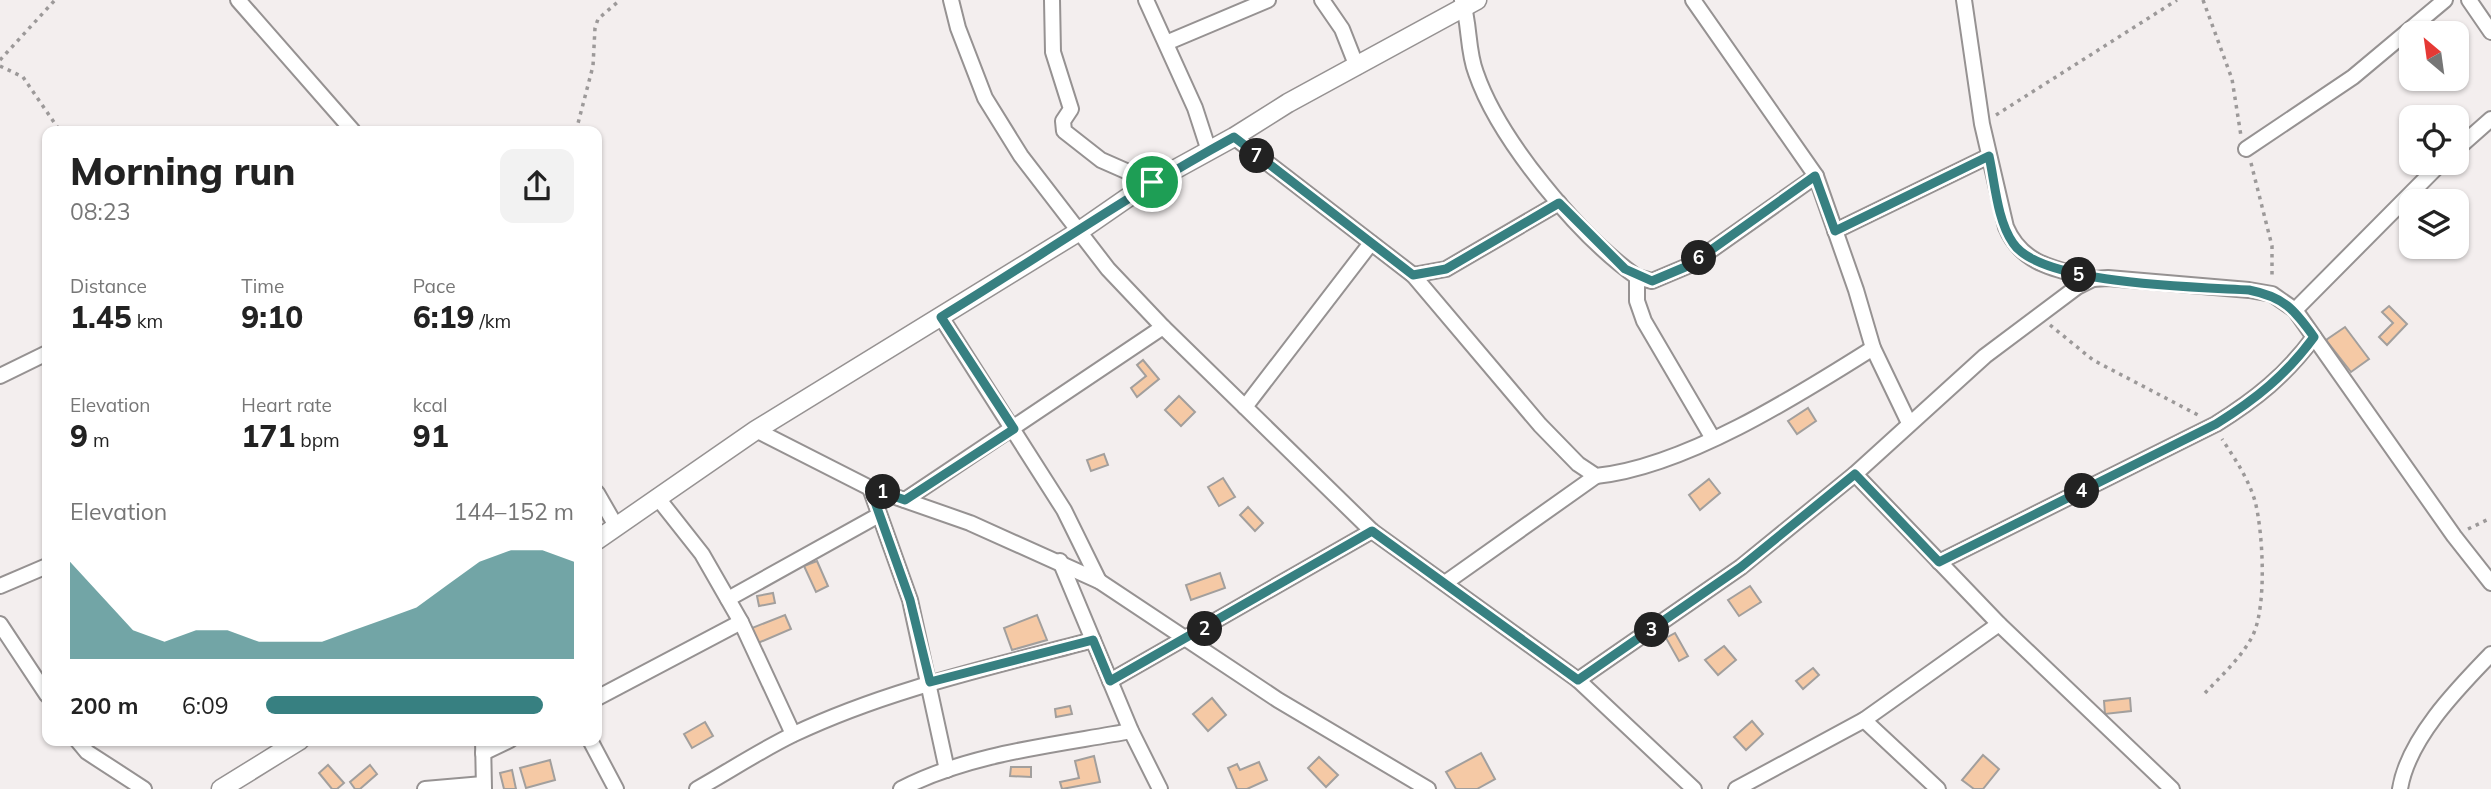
<!DOCTYPE html>
<meta charset="utf-8">
<style>
body{margin:0;font-family:Mulish,sans-serif;background:#f2f2f2;color:#222;height:100vh;display:flex;flex-direction:column;font-size:26px;white-space:nowrap}
*{box-sizing:border-box;margin:0}
p{font-size:23px;color:#767676}
.icon{flex:none;width:38px;height:38px;fill:none;stroke:currentColor;stroke-width:2;stroke-linecap:round;stroke-linejoin:round}
.map{position:relative;flex:1;overflow:hidden}
.side{position:absolute;left:42px;top:126px;width:560px;height:620px;display:flex;flex-direction:column;background:#fff;border-radius:14px;box-shadow:0 2px 5px #0004}
.side>*{flex:none}
.needle{width:46px;rotate:331deg}
.buttons{position:absolute;left:2399px;top:21px;display:grid;gap:14px}
.buttons a{display:grid;place-items:center;width:70px;height:70px;border-radius:14px;background:#fff;box-shadow:0 2px 5px #0004;font-size:35px}
.pin{position:absolute;display:grid;place-items:center;width:60px;height:60px;color:#fff;margin:-30px;border:4px solid #fff;border-radius:50%;box-shadow:0 2px 7px #0007}
.km{position:absolute;width:35px;height:35px;margin:-18px;border-radius:50%;background:#222;color:#fff;font-size:19px;line-height:35px;text-align:center}
.round{display:grid;place-items:center;flex:none;width:74px;height:74px;border-radius:14px;background:#f2f2f2}
.summary{display:flex;align-items:center;justify-content:space-between;height:119px;padding:0 28px}
h1{font-size:38px;font-weight:800;line-height:52px}
.figures{display:grid;grid-template-columns:repeat(3,1fr);gap:10px;height:119px;padding:7px 28px}
.figures div{display:grid;align-content:center}
.figures b{font-size:30px;font-weight:800}
.figures small{font-size:19px;font-weight:400}
.figures p{font-size:19px}
.chart{height:196px;padding:14px 28px}
.chart p{display:flex;justify-content:space-between}
.chart svg{width:100%;height:126px;margin-top:7px;fill:#378081;opacity:.7}
ul{padding:0 28px;list-style:none;font-size:23px}
li{display:grid;grid-template-columns:112px 84px 1fr;align-items:center;height:52px}
li i{height:18px;border-radius:9px;background:#378081}
.map>svg:first-child{display:block}
.building{fill:#f5c9a5;stroke:#a29f9d;stroke-width:2}
.lines{fill:none;stroke-linecap:round;stroke-linejoin:round}
.minor-casing{stroke:#969292;stroke-width:18}
.tertiary-casing{stroke:#969292;stroke-width:21}
.path{stroke:#9c9999;stroke-width:3.5;stroke-dasharray:3.5 5;stroke-linecap:butt}
.minor{stroke:#fff;stroke-width:14}
.tertiary{stroke:#fff;stroke-width:18}
.route-casing{stroke:#fff;stroke-width:14}
.route{stroke:#378081;stroke-width:9}
</style>
<div class="map">
<svg width="2491" height="789" viewBox="0 0 2491 789">
<rect width="100%" height="100%" fill="#f3eeee"/>
<g class="building">
<polygon points="2389,306 2407,324 2387,345 2379,337 2393,323 2382,312"/>
<polygon points="2345,327 2369,359 2351,372 2326,340"/>
<polygon points="1143,360 1159,379 1137,397 1131,388 1146,376 1137,365"/>
<polygon points="1179,396 1195,412 1181,426 1165,410"/>
<polygon points="1808,408 1816,421 1797,434 1788,421"/>
<polygon points="1104,454 1108,465 1091,471 1087,460"/>
<polygon points="1223,478 1235,497 1219,506 1208,487"/>
<polygon points="1709,479 1720,493 1700,510 1689,495"/>
<polygon points="1248,507 1263,523 1255,531 1240,515"/>
<polygon points="817,561 828,586 816,592 804,566"/>
<polygon points="1220,573 1225,588 1191,600 1186,585"/>
<polygon points="1750,586 1761,602 1739,616 1728,600"/>
<polygon points="773,593 775,603 759,606 757,596"/>
<polygon points="785,615 791,629 758,643 752,628"/>
<polygon points="1037,615 1047,640 1012,650 1004,628"/>
<polygon points="1675,633 1688,656 1679,661 1666,638"/>
<polygon points="1724,646 1736,660 1718,675 1705,660"/>
<polygon points="1813,668 1819,675 1803,689 1796,681"/>
<polygon points="1212,698 1226,715 1208,731 1193,714"/>
<polygon points="2130,698 2131,711 2105,714 2104,701"/>
<polygon points="1070,706 1072,714 1056,717 1055,709"/>
<polygon points="1752,721 1763,734 1746,750 1734,737"/>
<polygon points="705,722 713,736 692,748 684,734"/>
<polygon points="1481,753 1495,779 1477,789 1456,789 1446,772"/>
<polygon points="1983,755 1999,769 1983,789 1974,789 1962,780"/>
<polygon points="1094,756 1100,782 1062,789 1060,782 1079,778 1075,761"/>
<polygon points="1319,757 1338,775 1326,787 1308,768"/>
<polygon points="550,760 555,780 526,788 520,768"/>
<polygon points="1259,762 1267,780 1247,789 1237,789 1228,768 1237,764 1240,770"/>
<polygon points="328,765 344,783 337,789 332,789 319,773"/>
<polygon points="370,765 377,774 360,789 355,789 350,782"/>
<polygon points="1011,767 1031,767 1031,777 1010,776"/>
<polygon points="512,770 516,789 504,789 500,773"/>
</g>
<g class="lines">
<g class="minor-casing">
<g id="minor">
<polyline points="238,0 353,131"/>
<polyline points="951,0 958,28 985,98 1021,156 1108,269 1163,327 1372,531 1578,680 1694,789"/>
<polyline points="1052,0 1053,52 1071,109 1063,121 1064,131 1101,160 1151,182"/>
<polyline points="1146,0 1195,108 1209,151"/>
<polyline points="1322,0 1342,29 1357,67"/>
<path d="M1462 0C1470 23 1467 50 1476 73 1499 140 1579 236 1637 277L1652 281 1690 265 1816 176"/>
<polyline points="1693,0 1816,176 1856,290 1873,348 1909,423"/>
<path d="M1964 0 1982 124 2006 227C2022 265 2056 269 2093 279"/>
<polyline points="2469,0 2491,32"/>
<polyline points="1166,43 1268,0"/>
<path d="M1234 137 1413 275 1540 425 1578 464 1596 476C1685 467 1797 396 1873 348"/>
<polyline points="2246,149 2353,77 2445,0"/>
<polyline points="2457,149 2491,119"/>
<polyline points="1835,231 1989,156"/>
<polyline points="1413,275 1446,269 1559,203"/>
<polyline points="1637,277 1637,301 1644,321 1712,437"/>
<polyline points="2295,310 2441,163"/>
<polyline points="941,317 1064,510 1099,581"/>
<polyline points="0,376 47,353"/>
<polyline points="1245,407 1371,243"/>
<polyline points="756,430 870,488 970,523 1099,581 1278,700 1428,789"/>
<polyline points="1855,474 1999,624 2172,789"/>
<polyline points="870,488 910,600 947,770"/>
<polyline points="597,493 616,526"/>
<polyline points="657,497 702,554 741,622 793,734"/>
<polyline points="905,500 1163,327"/>
<polyline points="1060,561 1131,731 1160,789"/>
<path d="M1939 562 2216 424C2256 399 2286 375 2314 337"/>
<polyline points="1445,583 1596,476"/>
<polyline points="0,586 47,566"/>
<polyline points="728,599 879,515"/>
<polyline points="0,624 47,695"/>
<polyline points="1578,680 1741,567 1855,474 1985,356 2077,287 2093,279 2108,278 2249,290 2272,294 2295,310 2454,536 2491,583"/>
<polyline points="1110,681 1372,531"/>
<polyline points="597,698 741,622"/>
<polyline points="1864,720 1938,789"/>
<polyline points="77,740 87,752 144,789"/>
<polyline points="483,740 484,789"/>
<polyline points="590,740 616,789"/>
<polyline points="483,753 510,740"/>
<polyline points="425,789 483,784"/>
<path d="M697 789C729 771 761 750 794 734 889 689 992 667 1093 640"/>
<path d="M901 789C970 753 1055 745 1131 731"/>
<polyline points="1736,789 1864,720 1999,624"/>
<path d="M2400 789C2408 739 2457 689 2491 654"/>
</g>
</g>
<g class="tertiary-casing">
<g id="tertiary">
<polyline points="597,540 756,430 1078,232 1143,187 1234,137 1288,103 1477,0"/>
<polyline points="221,789 300,740"/>
</g>
</g>
<g class="path">
<polyline points="2203,0 2232,79 2241,136"/>
<polyline points="0,60 55,0"/>
<polyline points="0,66 23,77 60,131"/>
<polyline points="1996,115 2177,0"/>
<polyline points="576,131 593,66 595,28 598,19 620,0"/>
<polyline points="2251,163 2272,246 2272,278"/>
<polyline points="2050,325 2093,360 2198,415"/>
<polyline points="2468,529 2491,518"/>
<path d="M2205 693C2222 675 2242 657 2253 635 2267 605 2263 532 2255 501 2248 478 2235 459 2222 439"/>
</g>
<use href="#minor" class="minor"/>
<use href="#tertiary" class="tertiary"/>
</g>
<g class="lines">
<g class="route-casing">
<path id="route" d="M1234 137 1413 275 1446 269 1559 203 1625 269 1652 281 1690 265 1815 176 1835 231 1989 156C1995 183 1997 220 2013 243 2040 285 2199 287 2249 290 2284 297 2294 309 2314 337 2286 375 2256 399 2216 424L1939 562 1855 474 1741 567 1578 680 1372 531 1110 681 1093 640 930 682 910 600 870 488 905 500 1014 429 941 317C1039 257 1133 192 1234 137Z"/>
</g>
<use href="#route" class="route"/>
</g>
</svg>
<div class="buttons">
<a><svg class="needle" viewBox="-14 -14 28 28"><path d="M0-13l5 13h-10z" fill="#e53935"/><path d="M0 13l5-13h-10z" fill="#767676"/></svg></a>
<a><svg class="icon" aria-label="locate" viewBox="0 0 24 24"><circle cx="12" cy="12" r="6"/><path d="M12 2v4M12 18v4M2 12h4M18 12h4"/></svg></a>
<a><svg class="icon" aria-label="layers" viewBox="0 0 24 24"><path d="M12 4l9 5-9 5-9-5zM3 14l9 5 9-5"/></svg></a>
</div>
<div class="pin" style="left:1152px;top:182px;background:#1e9e55"><svg class="icon" aria-label="arrive" viewBox="0 0 24 24"><path d="M6 21V4h12l-3 4 3 4H6"/></svg></div>
<b class="km" style="left:883px;top:492px">1</b>
<b class="km" style="left:1205px;top:629px">2</b>
<b class="km" style="left:1652px;top:630px">3</b>
<b class="km" style="left:2082px;top:491px">4</b>
<b class="km" style="left:2079px;top:275px">5</b>
<b class="km" style="left:1699px;top:258px">6</b>
<b class="km" style="left:1257px;top:156px">7</b>
<section class="side">
<div class="summary"><div><h1>Morning run</h1><p>08:23</p></div><a class="round"><svg class="icon" aria-label="share" viewBox="0 0 24 24"><path d="M12 15V3M7 8l5-5 5 5M5 13v7h14v-7"/></svg></a></div>
<div class="figures">
<div><p>Distance</p><b>1.45<small> km</small></b></div>
<div><p>Time</p><b>9:10</b></div>
<div><p>Pace</p><b>6:19<small> /km</small></b></div>
</div>
<div class="figures">
<div><p>Elevation</p><b>9<small> m</small></b></div>
<div><p>Heart rate</p><b>171<small> bpm</small></b></div>
<div><p>kcal</p><b>91</b></div>
</div>
<div class="chart"><p><span>Elevation</span>144–152 m</p>
<svg viewBox="0 0 160 44" preserveAspectRatio="none"><path d="M0 44V10L10 22L20 34L30 38L40 34L50 34L60 38L70 38L80 38L90 34L100 30L110 26L120 18L130 10L140 6L150 6L160 10V44z"/></svg>
</div>
<ul>
<li><b>200 m</b>6:09<i style="width:90%"></i></li>
</ul>
</section>
</div>
